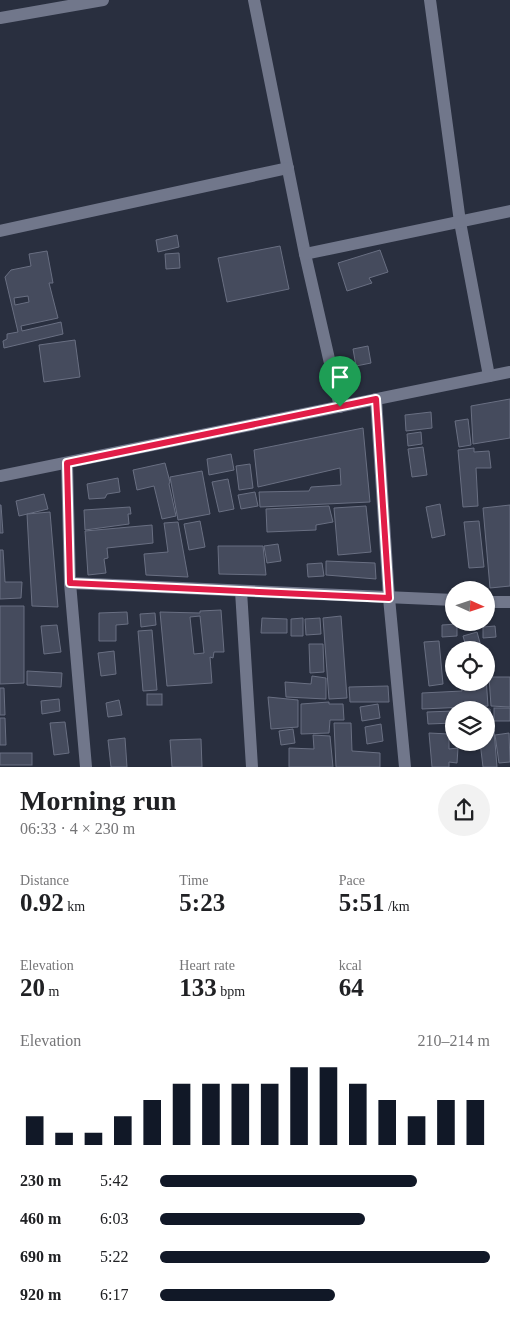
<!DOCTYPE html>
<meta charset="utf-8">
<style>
body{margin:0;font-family:Georgia,serif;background:#f2f2f2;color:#202124;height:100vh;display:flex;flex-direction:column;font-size:19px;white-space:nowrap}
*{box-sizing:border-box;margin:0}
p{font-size:16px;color:#757577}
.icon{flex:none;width:28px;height:28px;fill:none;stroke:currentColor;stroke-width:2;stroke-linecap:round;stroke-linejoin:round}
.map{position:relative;height:767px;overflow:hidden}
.details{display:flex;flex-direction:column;background:#fff;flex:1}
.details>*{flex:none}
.needle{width:32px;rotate:93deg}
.buttons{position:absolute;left:445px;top:581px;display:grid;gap:10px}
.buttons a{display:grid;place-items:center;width:50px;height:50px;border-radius:50%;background:#fff;box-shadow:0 1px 4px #0004;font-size:25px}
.pin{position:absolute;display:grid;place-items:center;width:42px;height:42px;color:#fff;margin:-51px -21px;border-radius:50% 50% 50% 0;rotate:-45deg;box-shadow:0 0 5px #0007}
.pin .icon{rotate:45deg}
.round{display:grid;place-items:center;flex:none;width:52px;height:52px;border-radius:26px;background:#f2f2f2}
.headline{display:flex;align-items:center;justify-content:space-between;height:85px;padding:0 20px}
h1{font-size:28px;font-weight:600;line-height:38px}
.metrics{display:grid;grid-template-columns:repeat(3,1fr);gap:8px;height:85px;padding:5px 20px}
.metrics div{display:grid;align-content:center}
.metrics b{font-size:25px;font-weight:600}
.metrics small{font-size:14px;font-weight:400}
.metrics p{font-size:14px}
.chart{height:140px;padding:10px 20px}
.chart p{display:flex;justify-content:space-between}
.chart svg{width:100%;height:90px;margin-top:5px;stroke:#111827;stroke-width:6}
ul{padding:0 20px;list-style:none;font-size:16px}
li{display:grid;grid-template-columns:80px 60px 1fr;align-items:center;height:38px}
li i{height:12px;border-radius:6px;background:#111827}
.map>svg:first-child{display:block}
.building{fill:#454b5d;stroke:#696f82;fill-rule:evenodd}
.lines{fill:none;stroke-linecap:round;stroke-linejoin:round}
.street{stroke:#71778b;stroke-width:12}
.route-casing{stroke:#fff;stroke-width:10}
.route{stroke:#e11d48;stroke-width:6}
</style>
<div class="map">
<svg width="510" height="767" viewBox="0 0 510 767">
<rect width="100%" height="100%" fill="#292f3f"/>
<g class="building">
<polygon points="177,235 179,247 158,252 156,240"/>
<polygon points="280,246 289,289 227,302 218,258"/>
<polygon points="380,250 388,272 369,278 372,283 347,291 338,263"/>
<path d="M47 251 53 283H49L58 318 21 326 22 331 61 322 63 334 4 348 3 341 7 339V334L18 332 5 277 11 270 31 266 29 254ZM28 296 29 302 15 305 14 298Z"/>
<polygon points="179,253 180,268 166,269 165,254"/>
<polygon points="75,340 80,377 44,382 39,345"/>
<polygon points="368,346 371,363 356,366 353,349"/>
<polygon points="510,399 510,438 473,444 471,406"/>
<polygon points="431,412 432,428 406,431 405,415"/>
<polygon points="468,419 471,445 459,447 455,421"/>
<polygon points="363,428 370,502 260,507 259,492 309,491 311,487 341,485 340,468 258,487 254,450"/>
<polygon points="421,432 422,444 408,446 407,434"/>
<polygon points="423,447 427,475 412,477 408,449"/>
<polygon points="474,448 474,452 489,451 491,468 476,468 478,506 463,507 458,450"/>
<polygon points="231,454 234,470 209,475 207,459"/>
<polygon points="165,463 170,482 169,484 176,516 162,519 154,486 137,490 133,470"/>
<polygon points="250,464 253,488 239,490 236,466"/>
<polygon points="202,471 210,514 178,520 170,477"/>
<polygon points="118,478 120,492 107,494 105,498 89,499 87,484"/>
<polygon points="228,479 234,509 219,512 212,482"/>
<polygon points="255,492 258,506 241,509 238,495"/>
<polygon points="44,494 48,509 19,516 16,501"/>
<polygon points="440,504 445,535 432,538 426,507"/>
<polygon points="0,505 1,505 3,533 0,533"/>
<polygon points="510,505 510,586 490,588 483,508"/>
<polygon points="329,506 333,522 316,525 316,530 267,532 266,509"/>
<polygon points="366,506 371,552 338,555 334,508"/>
<polygon points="130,507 131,514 128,514 129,524 85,530 84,510"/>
<polygon points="50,512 58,607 32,606 27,514"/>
<polygon points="200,521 205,547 189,550 184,524"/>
<polygon points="479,521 484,567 469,568 464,522"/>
<polygon points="178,522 188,577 146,575 144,554 168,552 164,523"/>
<polygon points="152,525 153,543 107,548 108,558 104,559 106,573 88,575 85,531"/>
<polygon points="278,544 281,561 267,563 264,546"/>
<polygon points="218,546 263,546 266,575 219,574"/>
<polygon points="0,550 3,550 5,582 22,582 21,598 0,599"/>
<polygon points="326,561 375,563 376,579 326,575"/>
<polygon points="322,563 324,576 308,577 307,564"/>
<polygon points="0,606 24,606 24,683 0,684"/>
<path d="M221 610 224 652H214L213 658 210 657 212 683 167 686 160 612 200 613V611ZM200 616 204 653 194 654 190 617Z"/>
<polygon points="127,612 128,624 116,625 116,641 99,641 99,613"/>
<polygon points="155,613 156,625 141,627 140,614"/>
<polygon points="341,616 347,698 329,699 323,618"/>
<polygon points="262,618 287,619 287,633 261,633"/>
<polygon points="303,618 303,636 291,636 291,619"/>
<polygon points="320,618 321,634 306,635 305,619"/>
<polygon points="457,624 457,636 442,637 442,625"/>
<polygon points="57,625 61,652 44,654 41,626"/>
<polygon points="495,626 496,637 483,638 483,627"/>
<polygon points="152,630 157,690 143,691 138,631"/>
<polygon points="477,632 482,650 467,650 463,636"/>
<polygon points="439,641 443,684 429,686 424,642"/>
<polygon points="309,644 323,644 324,672 310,673"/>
<polygon points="114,651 116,674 101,676 98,653"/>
<polygon points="27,671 62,673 61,687 27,685"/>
<polygon points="312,676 326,678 326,699 286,697 285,682 311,684"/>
<polygon points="486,677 488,706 422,709 422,693 462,691 460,682 486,682"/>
<polygon points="489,677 510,677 510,707 491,706"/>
<polygon points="388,686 389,702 350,702 349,687"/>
<polygon points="0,688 4,688 5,715 0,715"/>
<rect x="147" y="694" width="15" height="11"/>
<polygon points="268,697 298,700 298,727 271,729"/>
<polygon points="59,699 60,711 42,714 41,701"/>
<polygon points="119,700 122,715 108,717 106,703"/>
<polygon points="329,702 329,704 343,704 344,720 330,720 329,733 301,734 301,704"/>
<polygon points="378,704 380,718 362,721 360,707"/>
<rect x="494" y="708" width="16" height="13"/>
<polygon points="490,709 491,727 486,727 486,710 468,710"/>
<polygon points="454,711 454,723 428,724 427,712"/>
<polygon points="0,718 5,718 6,745 0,745"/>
<polygon points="65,722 69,753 54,755 50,723"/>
<polygon points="334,723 351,723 352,751 380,753 380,767 336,767"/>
<polygon points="381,724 383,741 367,744 365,727"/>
<polygon points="293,729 295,743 281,745 279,731"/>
<polygon points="486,730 494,730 497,767 483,767 480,742 486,742"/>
<polygon points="429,733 449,734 449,749 458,748 457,763 449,762 449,767 432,767"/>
<polygon points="509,733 510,762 499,763 495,735"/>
<polygon points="313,735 330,736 333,767 289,767 289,748 314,749"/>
<polygon points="125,738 127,767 111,767 108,740"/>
<polygon points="201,739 202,767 172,767 170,740"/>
<rect x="0" y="753" width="32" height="12"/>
</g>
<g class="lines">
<g class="street">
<polyline points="254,0 305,254 340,407"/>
<polyline points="430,0 460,222 489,376"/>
<polyline points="0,18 103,0"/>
<polyline points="0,231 288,168"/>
<polyline points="305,254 510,211"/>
<polyline points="376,399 389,598 405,767"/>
<polyline points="67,463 70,583 86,767"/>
<polyline points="0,476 510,372"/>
<polyline points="70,583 454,600"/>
<polyline points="241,591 252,767"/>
<polyline points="486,602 510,602"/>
</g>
</g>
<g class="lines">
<g class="route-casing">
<polygon id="route" points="376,399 389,598 70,583 67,463"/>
</g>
<use href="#route" class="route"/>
</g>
</svg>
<div class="buttons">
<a><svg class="needle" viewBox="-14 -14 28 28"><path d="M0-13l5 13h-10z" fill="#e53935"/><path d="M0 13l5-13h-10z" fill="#757577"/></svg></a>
<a><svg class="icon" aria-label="locate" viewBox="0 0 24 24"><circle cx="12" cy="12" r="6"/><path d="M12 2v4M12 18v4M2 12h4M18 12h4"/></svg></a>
<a><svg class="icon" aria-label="layers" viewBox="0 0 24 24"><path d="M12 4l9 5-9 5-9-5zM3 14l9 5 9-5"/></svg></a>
</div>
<div class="pin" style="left:340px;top:407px;background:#1e9e55"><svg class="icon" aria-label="arrive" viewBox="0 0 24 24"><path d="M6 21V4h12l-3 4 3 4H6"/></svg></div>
</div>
<section class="details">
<div class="headline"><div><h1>Morning run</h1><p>06:33 · 4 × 230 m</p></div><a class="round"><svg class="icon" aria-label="share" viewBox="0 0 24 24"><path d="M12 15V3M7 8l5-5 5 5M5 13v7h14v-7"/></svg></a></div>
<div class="metrics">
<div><p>Distance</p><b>0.92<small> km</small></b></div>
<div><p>Time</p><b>5:23</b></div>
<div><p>Pace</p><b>5:51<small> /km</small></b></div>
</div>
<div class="metrics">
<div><p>Elevation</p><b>20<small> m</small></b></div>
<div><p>Heart rate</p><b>133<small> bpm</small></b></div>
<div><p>kcal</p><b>64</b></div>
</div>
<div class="chart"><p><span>Elevation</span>210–214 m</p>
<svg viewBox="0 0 160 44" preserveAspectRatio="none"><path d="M5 44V30M15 44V38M25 44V38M35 44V30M45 44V22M55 44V14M65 44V14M75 44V14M85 44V14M95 44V6M105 44V6M115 44V14M125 44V22M135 44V30M145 44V22M155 44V22"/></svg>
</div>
<ul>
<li><b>230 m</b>5:42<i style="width:78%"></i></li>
<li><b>460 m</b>6:03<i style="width:62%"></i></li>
<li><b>690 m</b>5:22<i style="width:100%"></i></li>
<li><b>920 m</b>6:17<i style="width:53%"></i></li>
</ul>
</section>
